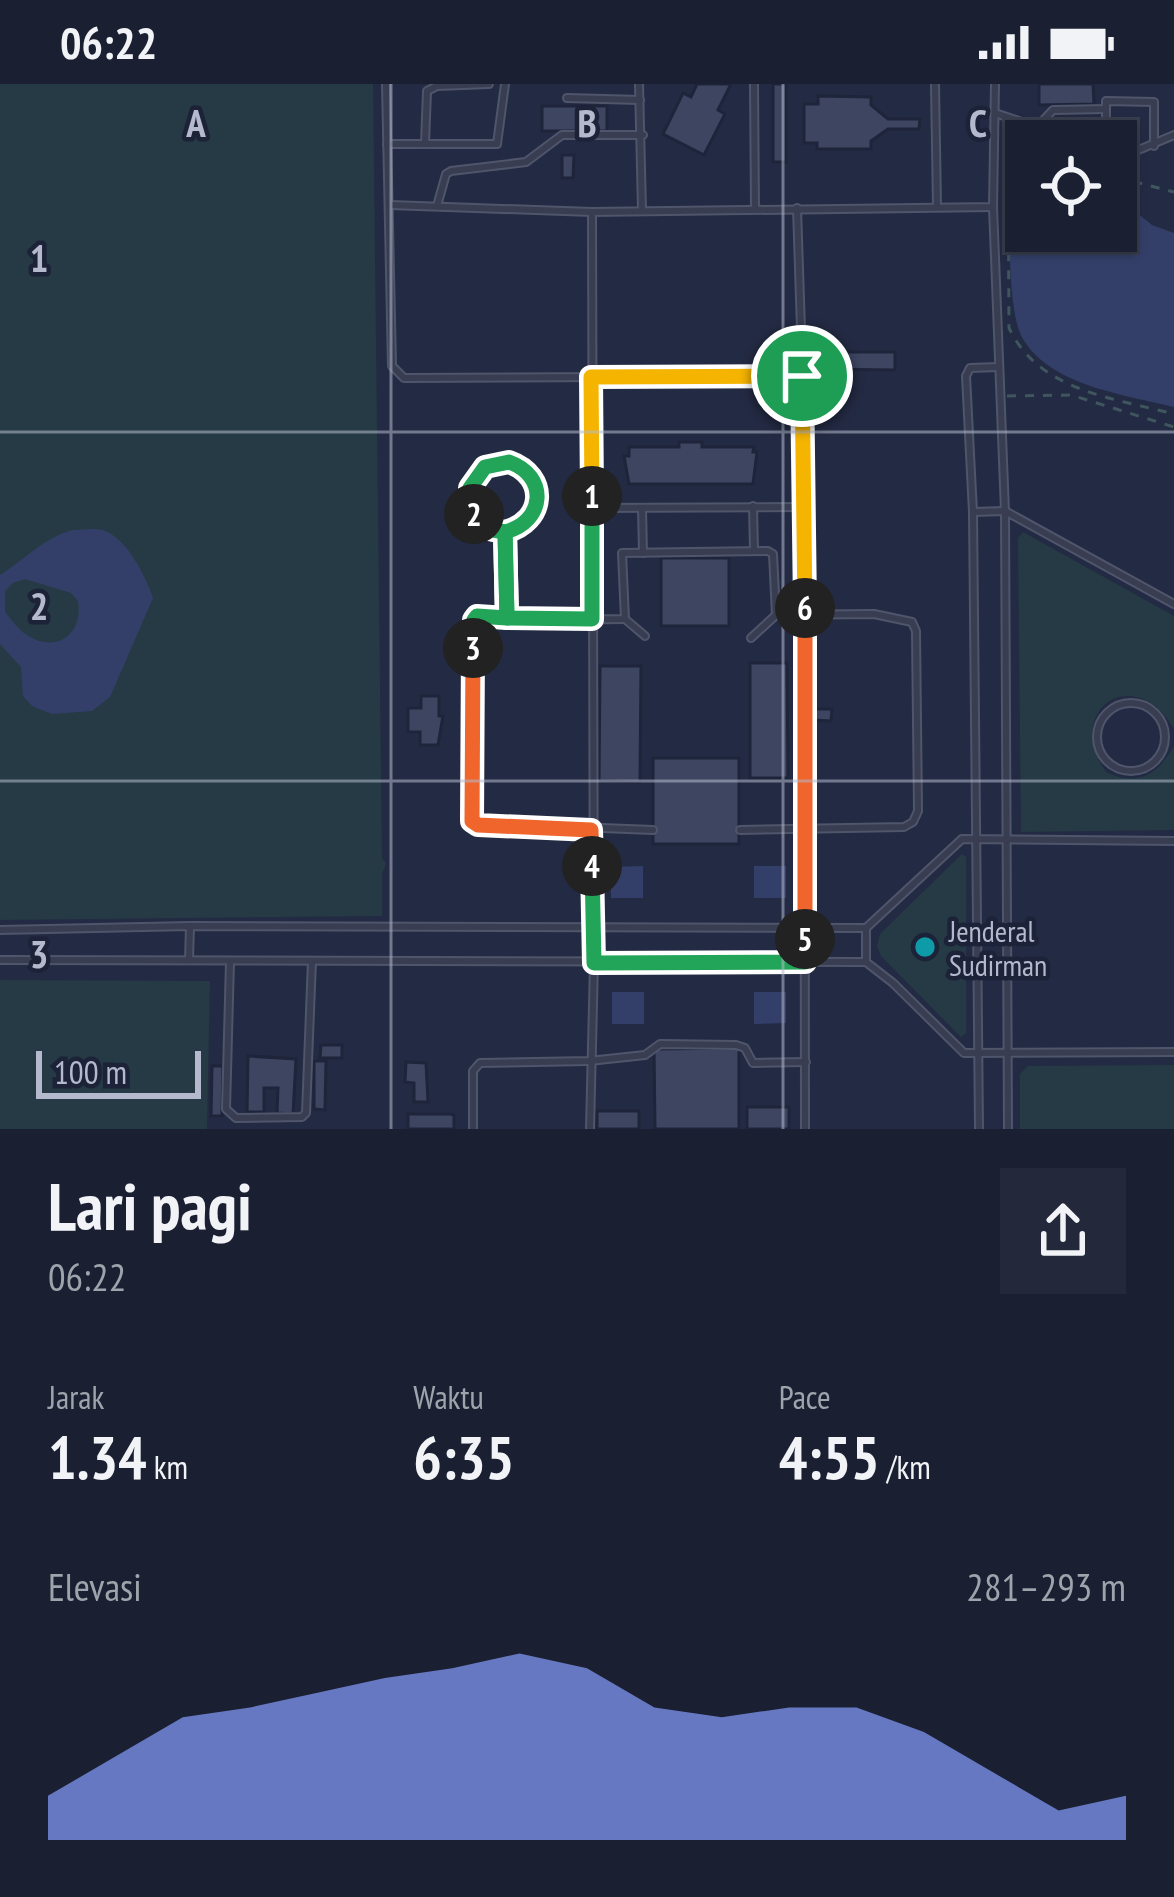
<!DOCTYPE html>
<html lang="id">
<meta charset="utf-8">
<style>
body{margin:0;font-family:"PT Sans Narrow",sans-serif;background:#23283a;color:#f1f3f6;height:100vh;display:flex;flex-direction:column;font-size:45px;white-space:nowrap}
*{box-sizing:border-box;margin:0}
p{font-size:39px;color:#9fa3ac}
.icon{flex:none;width:66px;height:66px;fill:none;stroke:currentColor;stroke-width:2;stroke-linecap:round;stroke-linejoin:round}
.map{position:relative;height:1045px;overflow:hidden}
.details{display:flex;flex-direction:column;background:#1a2032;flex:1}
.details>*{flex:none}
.fabs{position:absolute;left:1005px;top:36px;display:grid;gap:24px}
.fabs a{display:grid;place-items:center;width:132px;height:132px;border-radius:0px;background:#1a2032;box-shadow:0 3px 9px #0004,0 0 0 3px #383e4d;font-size:60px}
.scale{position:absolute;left:36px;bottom:30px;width:165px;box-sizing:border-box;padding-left:12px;border:6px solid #b4b9cd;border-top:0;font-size:33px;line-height:42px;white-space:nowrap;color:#b4b9cd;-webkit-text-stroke:9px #1c2238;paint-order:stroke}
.pin{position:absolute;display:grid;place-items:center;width:102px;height:102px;color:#fff;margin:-51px;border:6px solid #fff;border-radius:50%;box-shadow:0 3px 12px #0007}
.km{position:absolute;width:60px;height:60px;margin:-30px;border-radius:50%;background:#222;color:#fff;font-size:33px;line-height:60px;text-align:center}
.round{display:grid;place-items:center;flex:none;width:126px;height:126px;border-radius:0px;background:#23283a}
.headline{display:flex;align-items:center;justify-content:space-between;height:204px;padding:0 48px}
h1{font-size:66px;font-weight:700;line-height:90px}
.figures{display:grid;grid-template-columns:repeat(3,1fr);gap:18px;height:204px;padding:12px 48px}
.figures div{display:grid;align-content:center}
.figures b{font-size:60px;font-weight:700}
.figures small{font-size:33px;font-weight:400}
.figures p{font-size:33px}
.chart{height:336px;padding:24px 48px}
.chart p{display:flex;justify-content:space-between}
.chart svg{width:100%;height:216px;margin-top:12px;fill:#879eff;opacity:.7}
.status{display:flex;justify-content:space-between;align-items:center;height:84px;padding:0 60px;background:#1a2032;direction:ltr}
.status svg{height:33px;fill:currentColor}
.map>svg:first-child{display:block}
.green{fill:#253a44}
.water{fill:#343f69;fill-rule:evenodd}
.building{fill:#3d4561;stroke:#1e243a;stroke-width:3}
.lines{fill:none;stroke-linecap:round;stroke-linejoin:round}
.lane-casing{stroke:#4f556a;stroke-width:10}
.path{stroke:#40565e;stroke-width:3;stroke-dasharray:9 9;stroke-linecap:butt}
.lane{stroke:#383d52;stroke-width:6}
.split-1-casing{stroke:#fff;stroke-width:24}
.split-2-casing{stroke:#fff;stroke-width:24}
.split-3-casing{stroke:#fff;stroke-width:24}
.split-4-casing{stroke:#fff;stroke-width:24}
.split-5-casing{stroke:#fff;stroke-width:24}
.split-6-casing{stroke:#fff;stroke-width:24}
.split-7-casing{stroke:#fff;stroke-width:24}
.split-1{stroke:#f5b400;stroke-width:15}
.split-2{stroke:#22a559;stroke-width:15}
.split-3{stroke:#22a559;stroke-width:15}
.split-4{stroke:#f0652b;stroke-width:15}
.split-5{stroke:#22a559;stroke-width:15}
.split-6{stroke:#f0652b;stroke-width:15}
.split-7{stroke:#f5b400;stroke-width:15}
.grid{fill:none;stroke:#b4b9cd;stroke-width:3;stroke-opacity:0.55}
.culture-dot{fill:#0f9aa8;stroke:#1c2238;stroke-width:4.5}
.labels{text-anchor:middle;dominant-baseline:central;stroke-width:9;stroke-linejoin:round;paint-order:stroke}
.poi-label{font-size:30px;fill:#b4b9cd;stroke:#1c2238;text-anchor:start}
.grid-label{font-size:39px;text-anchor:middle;font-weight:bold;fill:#b4b9cd;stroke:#1c2238;stroke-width:9;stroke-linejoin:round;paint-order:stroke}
</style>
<div class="status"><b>06:22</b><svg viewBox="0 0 49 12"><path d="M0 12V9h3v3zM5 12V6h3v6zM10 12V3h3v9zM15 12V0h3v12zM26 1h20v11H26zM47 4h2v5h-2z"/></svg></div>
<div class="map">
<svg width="1174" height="1045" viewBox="0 0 1174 1045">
<rect width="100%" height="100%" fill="#232a43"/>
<g class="green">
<polygon points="0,0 373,0 382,774 386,779 382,790 382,832 0,836"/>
<path d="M1023 448 1174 532V645C1136 578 1062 624 1106 688 1138 703 1158 691 1174 662V746L1021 748 1018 454Z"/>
<polygon points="962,770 966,773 966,949 961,953 881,872 877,862 880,850"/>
<polygon points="0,896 210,897 207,1045 0,1045"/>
<polygon points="1174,981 1174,1045 1020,1045 1020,990 1028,982"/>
</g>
<g class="water">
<path d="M1026 61V147H1116V112L1152 141 1174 149V323C1126 311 1051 302 1023 255 1004 224 1011 109 1010 68L1014 63Z"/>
<path d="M73 446C81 446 94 444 102 446 126 452 146 493 153 514L110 613 92 627 52 630 32 622 23 612 21 583 0 560V491C26 475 43 454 73 446ZM25 495 71 509 78 517C84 552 54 571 24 549 17 544 11 535 5 528V507L13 499Z"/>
<polygon points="643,782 643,814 611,814 611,783"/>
<rect x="754" y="782" width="32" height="32"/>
<rect x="612" y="908" width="32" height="32"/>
<polygon points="754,908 786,908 786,939 754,940"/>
</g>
<g class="building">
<polygon points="697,0 731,0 718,26 725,30 704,71 663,50 683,9 691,13"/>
<rect x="773" y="0" width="13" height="78"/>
<polygon points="1039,0 1093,0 1094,20 1039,21"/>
<polygon points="818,12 871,13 871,21 888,35 920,35 919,45 888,45 871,57 871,65 817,65 817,59 804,59 804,20 818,20"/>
<rect x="542" y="22" width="65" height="25"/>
<polygon points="562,71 574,71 573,94 562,94"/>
<polygon points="813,268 895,268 895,286 813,285"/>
<polygon points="841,290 841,320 820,321 820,291"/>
<polygon points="679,358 702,358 702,363 754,363 753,368 757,368 753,400 629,400 624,372 629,372 629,363 679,363"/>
<rect x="661" y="474" width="68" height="68"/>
<polygon points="750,579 787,579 788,694 750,694"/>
<polygon points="600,582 641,582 640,698 599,697"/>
<polygon points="421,612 439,612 439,632 443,632 438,661 420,661 420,648 408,648 408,624 421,624"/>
<polygon points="813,625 832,625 831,637 813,636"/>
<rect x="653" y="674" width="86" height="86"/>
<polygon points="321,961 342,961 342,974 320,974"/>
<polygon points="739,964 739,1045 655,1045 654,965"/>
<polygon points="248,972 296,975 293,1030 277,1029 278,1004 264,1004 264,1028 247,1028"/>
<polygon points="314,977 326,977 325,1026 314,1025"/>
<polygon points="406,978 426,979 428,1018 414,1018 414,999 405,998"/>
<polygon points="212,982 223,982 222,1032 211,1032"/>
<rect x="747" y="1023" width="42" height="22"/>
<rect x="597" y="1027" width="42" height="18"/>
<polygon points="408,1030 450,1030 454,1031 454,1045 408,1045"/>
</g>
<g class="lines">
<g class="lane-casing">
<g id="lane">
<polyline points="386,0 392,282 404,294 802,292"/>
<polyline points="639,0 642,126"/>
<polyline points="754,0 755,124"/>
<polyline points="935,0 937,123"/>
<polyline points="567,14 640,16"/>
<polyline points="995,29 1078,57"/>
<polyline points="1036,44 1053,26 1106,25"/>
<polyline points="1106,57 1106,17 1154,18 1154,62"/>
<polyline points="387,60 497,60 505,0"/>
<polyline points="425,60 427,7 437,2 489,0"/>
<polyline points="1116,66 1136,67 1174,51"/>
<polyline points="390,121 592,128 993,123 995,0"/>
<polyline points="437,122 446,90 451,87 526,78 562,51 643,51"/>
<polyline points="993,123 1005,427 1008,1045"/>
<polyline points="797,124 804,336 805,1045"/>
<circle cx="504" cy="412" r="35"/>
<polyline points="753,422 754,466"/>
<polyline points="592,424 804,423"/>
<polyline points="642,424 643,469"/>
<polyline points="973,428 1005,427 1174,520"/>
<polyline points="505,447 507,534"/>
<polyline points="625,535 645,552"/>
<polyline points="751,554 776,531"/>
<circle cx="1131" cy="653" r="34"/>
<polyline points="653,746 473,739 474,536 483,530 542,536 625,535 622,469 768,467 773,470 776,531 874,530 912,538 916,547 918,727 913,738 904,743 740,746"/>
<polyline points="0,846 190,842 866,844 962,755 1174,757"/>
<polyline points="0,876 866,878 893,899 964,969 1174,968"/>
<polyline points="189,876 190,842"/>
<polyline points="230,878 226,1025 236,1034 302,1033 306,1029 312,877"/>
<polyline points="866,878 866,845"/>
<polyline points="473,1045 473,987 480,979 589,977 645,971 660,960 736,961 745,964 753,979 806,978"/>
<polyline points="590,1045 594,879 592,128"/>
<polyline points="979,1045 973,428 966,292 970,284 998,283"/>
</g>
</g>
<g class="path">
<path d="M1027 57 1011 59 1008 67 1009 244C1039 307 1113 314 1174 330"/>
<polyline points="1116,93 1174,108"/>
<polyline points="1007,312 1071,311 1174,343"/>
</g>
<use href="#lane" class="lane"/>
</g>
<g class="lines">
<g class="split-1-casing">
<polyline id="split-1" points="592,412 591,293 802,292"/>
</g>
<g class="split-2-casing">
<polyline id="split-2" points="474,430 493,446 505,448 507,534 592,535 592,412"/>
</g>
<g class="split-3-casing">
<path id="split-3" d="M473 564 474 536 477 532 507 534 505 448C545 438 549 392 509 378L485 383 470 404 474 430"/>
</g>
<g class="split-4-casing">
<polyline id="split-4" points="473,564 472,737 478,741 591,746 592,782"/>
</g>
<g class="split-5-casing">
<polyline id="split-5" points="592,782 594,879 805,878 805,855"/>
</g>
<g class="split-6-casing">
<polyline id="split-6" points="805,855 805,524"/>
</g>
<g class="split-7-casing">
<polyline id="split-7" points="802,292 805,524"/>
</g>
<use href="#split-1" class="split-1"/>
<use href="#split-2" class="split-2"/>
<use href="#split-3" class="split-3"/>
<use href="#split-4" class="split-4"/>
<use href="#split-5" class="split-5"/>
<use href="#split-6" class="split-6"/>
<use href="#split-7" class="split-7"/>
</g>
<path class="grid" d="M391 0V1045M783 0V1045M0 348H1174M0 697H1174"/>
<circle class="culture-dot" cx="925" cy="863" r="12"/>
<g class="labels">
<g class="poi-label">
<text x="949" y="846">Jenderal<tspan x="949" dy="34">Sudirman</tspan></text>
</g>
</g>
<g class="grid-label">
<text x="196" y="53">A</text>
<text x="587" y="53">B</text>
<text x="978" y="53">C</text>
<text x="39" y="188">1</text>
<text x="39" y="536">2</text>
<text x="39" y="884">3</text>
</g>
</svg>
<div class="fabs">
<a><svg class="icon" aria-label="locate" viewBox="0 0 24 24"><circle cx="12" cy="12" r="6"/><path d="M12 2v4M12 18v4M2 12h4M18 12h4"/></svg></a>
</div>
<div class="scale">100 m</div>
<div class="pin" style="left:802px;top:292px;background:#1e9e55"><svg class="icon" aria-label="arrive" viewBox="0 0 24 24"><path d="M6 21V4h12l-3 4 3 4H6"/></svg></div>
<b class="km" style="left:592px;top:412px">1</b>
<b class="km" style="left:474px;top:430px">2</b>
<b class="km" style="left:473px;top:564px">3</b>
<b class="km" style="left:592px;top:782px">4</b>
<b class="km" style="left:805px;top:855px">5</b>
<b class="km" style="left:805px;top:524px">6</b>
</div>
<section class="details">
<div class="headline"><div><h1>Lari pagi</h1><p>06:22</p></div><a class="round"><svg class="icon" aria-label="share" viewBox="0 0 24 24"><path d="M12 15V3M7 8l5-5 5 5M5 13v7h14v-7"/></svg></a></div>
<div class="figures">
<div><p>Jarak</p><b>1.34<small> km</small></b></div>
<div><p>Waktu</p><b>6:35</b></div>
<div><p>Pace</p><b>4:55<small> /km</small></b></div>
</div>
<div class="chart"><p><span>Elevasi</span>281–293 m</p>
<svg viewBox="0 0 160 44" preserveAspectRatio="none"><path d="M0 44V35L10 27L20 19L30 17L40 14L50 11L60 9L70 6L80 9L90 17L100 19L110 17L120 17L130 22L140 30L150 38L160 35V44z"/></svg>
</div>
</section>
